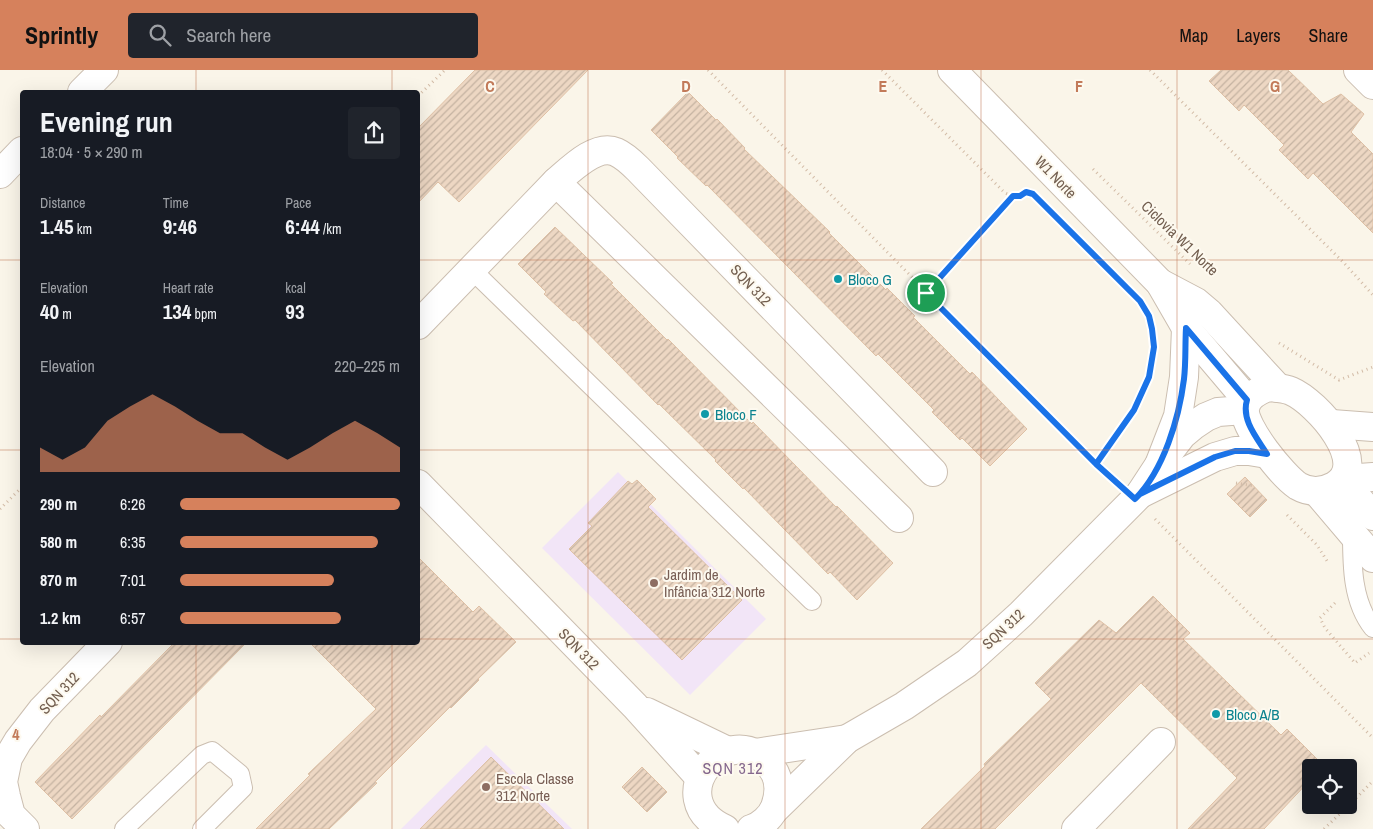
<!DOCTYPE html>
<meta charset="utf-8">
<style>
body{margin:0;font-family:"Archivo Narrow",sans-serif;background:#20242c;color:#f1f3f6;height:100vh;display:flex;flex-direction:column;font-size:19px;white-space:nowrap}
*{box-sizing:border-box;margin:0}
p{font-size:16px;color:#9ea1a6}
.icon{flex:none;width:28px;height:28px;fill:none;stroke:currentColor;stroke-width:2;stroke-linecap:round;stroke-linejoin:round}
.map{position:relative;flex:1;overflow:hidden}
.panel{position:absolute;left:20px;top:20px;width:400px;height:555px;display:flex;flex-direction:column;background:#171b24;border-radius:5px;box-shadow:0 5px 20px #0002}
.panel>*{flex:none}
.controls{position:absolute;left:1302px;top:689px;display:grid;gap:10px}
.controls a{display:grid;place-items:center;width:55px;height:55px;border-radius:5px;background:#171b24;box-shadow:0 5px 20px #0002;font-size:25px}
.pin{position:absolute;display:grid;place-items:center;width:42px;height:42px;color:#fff;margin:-21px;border:2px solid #fff;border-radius:50%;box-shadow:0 1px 5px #0007}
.round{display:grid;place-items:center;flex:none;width:52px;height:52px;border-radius:5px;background:#20242c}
.head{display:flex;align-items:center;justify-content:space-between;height:85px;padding:0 20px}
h1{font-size:28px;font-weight:800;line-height:38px}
.stats{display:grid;grid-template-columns:repeat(3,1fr);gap:8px;height:85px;padding:5px 20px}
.stats div{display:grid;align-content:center}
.stats b{font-size:21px;font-weight:800}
.stats small{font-size:14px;font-weight:400}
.stats p{font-size:14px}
.chart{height:140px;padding:10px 20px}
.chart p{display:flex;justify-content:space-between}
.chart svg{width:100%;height:90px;margin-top:5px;fill:#d6815c;opacity:.7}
ul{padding:0 20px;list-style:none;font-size:16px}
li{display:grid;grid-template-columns:80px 60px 1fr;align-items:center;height:38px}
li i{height:12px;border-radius:6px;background:#d6815c}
header{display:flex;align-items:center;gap:30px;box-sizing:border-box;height:70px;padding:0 25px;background:#d6815c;color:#111}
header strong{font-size:24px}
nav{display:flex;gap:28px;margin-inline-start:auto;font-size:18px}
.search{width:350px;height:45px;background:#20242c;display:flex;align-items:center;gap:12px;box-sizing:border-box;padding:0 18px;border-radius:5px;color:#9ea1a6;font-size:19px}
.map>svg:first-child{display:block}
.education{fill:#f2e5f7}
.building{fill:url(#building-hatch);stroke:#dec0a5}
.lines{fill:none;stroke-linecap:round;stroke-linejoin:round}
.service-casing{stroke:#cbbeb0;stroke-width:20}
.minor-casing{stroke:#cbbeb0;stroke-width:30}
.tertiary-casing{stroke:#cbbeb0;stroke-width:30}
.path{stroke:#d2bba6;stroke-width:3;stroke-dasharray:1 4;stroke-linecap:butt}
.service{stroke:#fff;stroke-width:18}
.minor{stroke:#fff;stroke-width:28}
.tertiary{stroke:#fff;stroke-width:28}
.route-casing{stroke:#fff;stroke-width:10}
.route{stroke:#1a73e8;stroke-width:6}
.grid{fill:none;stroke:#c27a59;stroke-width:1;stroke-opacity:0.55}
.culture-dot{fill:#0f9aa8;stroke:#fdf9ef;stroke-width:2}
.education-dot{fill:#8d6e63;stroke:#fdf9ef;stroke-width:2}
.labels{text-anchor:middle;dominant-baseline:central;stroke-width:4;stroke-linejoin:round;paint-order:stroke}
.street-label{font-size:15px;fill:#725e4f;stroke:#fdf9ef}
.culture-label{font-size:15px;fill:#0d838f;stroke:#fdf9ef;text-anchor:start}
.education-label{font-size:15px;fill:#785e54;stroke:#fdf9ef;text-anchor:start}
.neighbourhood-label{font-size:16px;letter-spacing:1px;fill:#84678d;stroke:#fdf9ef}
.grid-label{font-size:16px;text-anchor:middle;font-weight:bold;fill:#c27a59;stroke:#fdf9ef;stroke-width:4;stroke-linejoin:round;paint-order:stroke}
</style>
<header>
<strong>Sprintly</strong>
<div class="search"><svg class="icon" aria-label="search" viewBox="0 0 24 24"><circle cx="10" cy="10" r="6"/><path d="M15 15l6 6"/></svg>Search here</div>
<nav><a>Map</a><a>Layers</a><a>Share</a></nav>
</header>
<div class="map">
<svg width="1373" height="759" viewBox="0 0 1373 759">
<defs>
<pattern id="building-hatch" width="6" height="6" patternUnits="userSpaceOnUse" patternTransform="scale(1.25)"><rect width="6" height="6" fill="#edd7c3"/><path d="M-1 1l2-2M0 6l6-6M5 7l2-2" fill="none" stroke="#c4b2a1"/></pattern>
</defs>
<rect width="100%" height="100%" fill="#faf5e9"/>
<g class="education">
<polygon points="618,402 766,549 690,625 542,478"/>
<polygon points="486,675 572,759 401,759"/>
</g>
<g class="building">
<polygon points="475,0 588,0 459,132 438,112 418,133 418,58"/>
<polygon points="1221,0 1288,0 1323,34 1341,24 1364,44 1351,62 1373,84 1373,163 1313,103 1308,109 1279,80 1284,75 1244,35 1239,41 1209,11"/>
<polygon points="688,22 716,50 717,49 745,78 744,79 830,162 829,163 886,220 887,218 915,246 913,247 970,304 972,302 1027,359 990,396 962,368 960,370 932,342 934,340 878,284 876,286 707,115 706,116 677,88 678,87 651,60"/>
<polygon points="555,157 613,213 611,214 667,270 668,269 752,354 753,352 836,437 837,436 893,493 857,530 830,502 828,504 744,418 743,419 715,391 716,390 659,334 658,335 575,250 573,251 544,224 546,222 518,194"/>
<polygon points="1245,407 1267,430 1250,447 1227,424"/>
<polygon points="637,410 656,429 648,437 742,530 682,590 569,479 592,456 588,453 628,411 632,414"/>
<polygon points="418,487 473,542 479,536 516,572 478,609 479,610 451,638 450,637 375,712 377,713 329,759 256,759 310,705 308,704 376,639 309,572 418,572"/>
<polygon points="1153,526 1190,563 1183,569 1281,665 1287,659 1324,696 1322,698 1311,698 1311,709 1264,759 1188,759 1237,708 1141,613 995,759 921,759 985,696 984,694 1051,629 1035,613 1099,550 1116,563"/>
<polygon points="175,572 247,572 72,749 35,712 100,645 101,647"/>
<polygon points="491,687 564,759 420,759"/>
<polygon points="642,697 667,722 647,742 622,717"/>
</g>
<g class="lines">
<g class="service-casing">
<g id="service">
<polyline points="471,199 812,531"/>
<path d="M1352 463C1352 495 1352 532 1373 558"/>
<polyline points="124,759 202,685 212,681 240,704 243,718 202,759"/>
</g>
</g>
<g class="minor-casing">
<g id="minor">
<polyline points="1358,0 1373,15"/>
<polyline points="556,112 899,448"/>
<path d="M418 255 556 112C570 100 596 73 616 82 625 86 632 93 638 99L933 402"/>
<polyline points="1332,354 1373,357"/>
<polyline points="1347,406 1359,408 1373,407"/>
<polyline points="418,414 635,636 699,707"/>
<polyline points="1140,424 1215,387 1235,381 1249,381 1267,384"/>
<polyline points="647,642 728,681"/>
<polyline points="755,683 847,669"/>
<polyline points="774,740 847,669 904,636 967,593 1021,544 1140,424 1159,395 1182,365 1194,355 1206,347 1218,342 1244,340"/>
<polyline points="25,759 11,745 6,726 3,712 8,688 18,671 42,640 108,572"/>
<path d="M725 759C658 729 728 643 771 697 780 708 780 723 775 737 771 747 761 756 751 759"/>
<polyline points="1076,759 1161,672"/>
</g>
</g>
<g class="tertiary-casing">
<g id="tertiary">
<polyline points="952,0 1160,213 1186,258 1247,330"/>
<polyline points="82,22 104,0"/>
<polyline points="0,104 22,81"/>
<polyline points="1160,213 1196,232 1209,243 1278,318"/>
<path d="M1268 317C1276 318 1284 318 1291 321 1317 332 1373 395 1334 416 1323 422 1310 423 1298 416 1283 406 1243 357 1245 339 1246 327 1258 321 1268 317Z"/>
<polyline points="1159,395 1178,346 1184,307 1186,258"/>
<polyline points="1343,411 1373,446"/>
<polyline points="1317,422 1373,488"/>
</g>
</g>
<g class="path">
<polyline points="708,0 1096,394 1114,410"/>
<path d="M882 0 1005 123C1014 127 1018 127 1026 122H1028"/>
<polyline points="1150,0 1344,193 1373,225"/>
<polyline points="418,26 445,0"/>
<polyline points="1093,99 1190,194"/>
<polyline points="926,223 1013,127"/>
<polyline points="1279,273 1339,310 1373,297"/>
<path d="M1096 394C1127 350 1157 317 1152 260"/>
<polyline points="1236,413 1254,416"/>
<polyline points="0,439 22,417"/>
<polyline points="1287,445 1317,475 1327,491"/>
<polyline points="1155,449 1373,668"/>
<polyline points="1335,533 1320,548 1325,558 1355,593 1369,583"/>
<polyline points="1349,735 1373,711"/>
<polyline points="1324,759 1349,735"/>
</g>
<use href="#service" class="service"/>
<use href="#minor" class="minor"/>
<use href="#tertiary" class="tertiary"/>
</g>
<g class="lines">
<g class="route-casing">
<path id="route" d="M926 223 1096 394 1135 429C1164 400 1179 348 1184 309 1186 292 1185 275 1186 258L1247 330C1241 350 1257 368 1267 384L1249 381H1235L1215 387 1140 424 1135 429 1096 394 1134 340 1149 307 1154 277 1152 259 1149 246 1140 231 1033 124 1026 122 1020 126H1013L926 223"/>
</g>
<use href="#route" class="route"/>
</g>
<path class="grid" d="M196 0V22M392 0V22M588 0V759M785 0V759M981 0V759M1177 0V759M0 190H22M418 190H1373M0 380H22M418 380H1373M0 569H22M418 569H1373M196 572V759M392 572V759"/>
<g class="culture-dot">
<circle cx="838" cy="209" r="5"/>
<circle cx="705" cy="344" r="5"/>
<circle cx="1216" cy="644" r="5"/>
</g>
<g class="education-dot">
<circle cx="654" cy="513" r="5"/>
<circle cx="486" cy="717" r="5"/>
</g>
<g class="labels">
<g class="street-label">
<text transform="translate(1056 107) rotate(46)">W1 Norte</text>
<text transform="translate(1180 168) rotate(44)">Ciclovia W1 Norte</text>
<text transform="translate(751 215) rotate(46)">SQN 312</text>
<text transform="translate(1003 559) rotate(-43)">SQN 312</text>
<text transform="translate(579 579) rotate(46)">SQN 312</text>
<text transform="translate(59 623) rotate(-47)">SQN 312</text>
</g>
<g class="culture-label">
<text x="848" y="209">Bloco G</text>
<text x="715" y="344">Bloco F</text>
<text x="1226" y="644">Bloco A/B</text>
</g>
<g class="education-label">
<text x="664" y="504">Jardim de<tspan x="664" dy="17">Infância 312 Norte</tspan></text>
<text x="496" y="708">Escola Classe<tspan x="496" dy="17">312 Norte</tspan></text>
</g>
<g class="neighbourhood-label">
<text x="733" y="698">SQN 312</text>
</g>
</g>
<g class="grid-label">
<text x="490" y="22">C</text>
<text x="686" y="22">D</text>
<text x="883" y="22">E</text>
<text x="1079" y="22">F</text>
<text x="1275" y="22">G</text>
<text x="16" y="670">4</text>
</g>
</svg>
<div class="controls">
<a><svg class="icon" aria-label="locate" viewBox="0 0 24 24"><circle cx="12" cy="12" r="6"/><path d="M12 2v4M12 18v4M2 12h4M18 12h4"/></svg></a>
</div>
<div class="pin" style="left:926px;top:223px;background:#1e9e55"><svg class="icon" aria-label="arrive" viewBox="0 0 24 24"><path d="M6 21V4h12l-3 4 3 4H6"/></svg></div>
<section class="panel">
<div class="head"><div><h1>Evening run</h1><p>18:04 · 5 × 290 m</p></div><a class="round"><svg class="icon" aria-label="share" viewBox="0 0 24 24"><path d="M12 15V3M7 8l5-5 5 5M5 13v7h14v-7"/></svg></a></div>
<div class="stats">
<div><p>Distance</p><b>1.45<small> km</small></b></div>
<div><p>Time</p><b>9:46</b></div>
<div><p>Pace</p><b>6:44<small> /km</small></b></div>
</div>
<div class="stats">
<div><p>Elevation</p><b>40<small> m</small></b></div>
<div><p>Heart rate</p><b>134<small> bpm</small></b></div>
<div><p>kcal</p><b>93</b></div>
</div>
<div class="chart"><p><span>Elevation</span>220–225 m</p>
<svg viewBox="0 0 160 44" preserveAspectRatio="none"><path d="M0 44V32L10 38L20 32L30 19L40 12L50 6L60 12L70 19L80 25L90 25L100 32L110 38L120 32L130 25L140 19L150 25L160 32V44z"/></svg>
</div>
<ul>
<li><b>290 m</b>6:26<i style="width:100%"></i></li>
<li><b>580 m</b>6:35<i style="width:90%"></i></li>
<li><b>870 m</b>7:01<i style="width:70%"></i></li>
<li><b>1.2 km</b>6:57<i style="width:73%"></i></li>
</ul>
</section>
</div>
